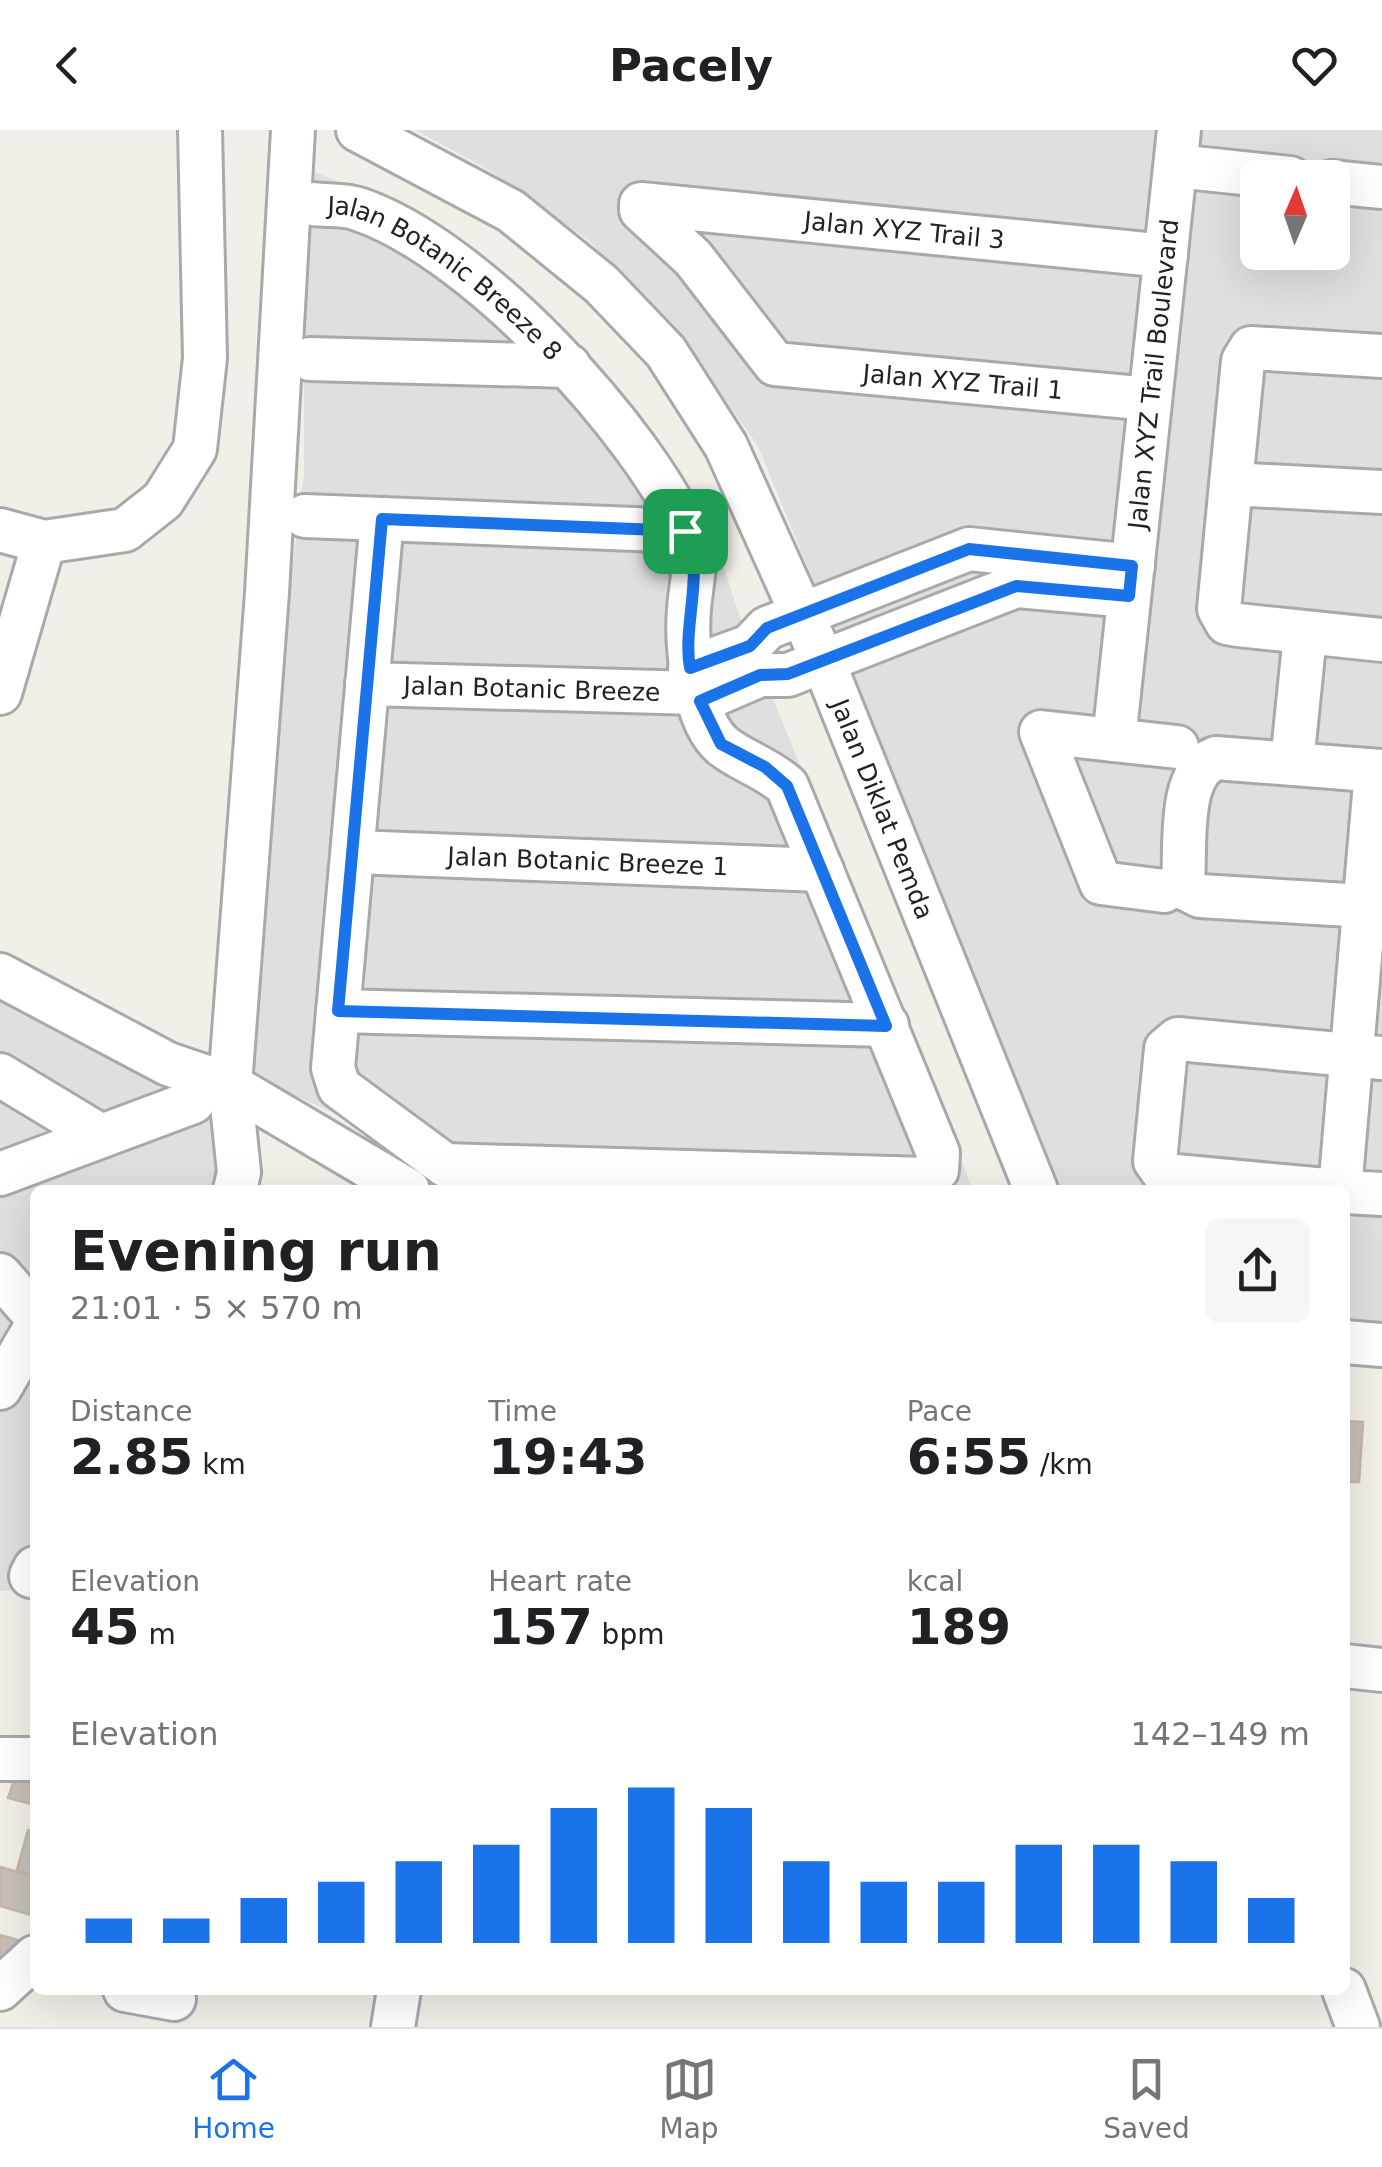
<!DOCTYPE html>
<meta charset="utf-8">
<style>
body{margin:0;font-family:"DejaVu Sans",sans-serif;background:#f6f6f6;color:#202124;height:100vh;display:flex;flex-direction:column;font-size:38px;white-space:nowrap}
*{box-sizing:border-box;margin:0}
p{font-size:32px;color:#757577}
.icon{flex:none;width:55px;height:55px;fill:none;stroke:currentColor;stroke-width:2;stroke-linecap:round;stroke-linejoin:round}
.map{position:relative;flex:1;overflow:hidden}
.sheet{position:absolute;left:30px;top:1055px;width:1320px;height:810px;display:flex;flex-direction:column;background:#fff;border-radius:15px;box-shadow:0 10px 40px #0002}
.sheet>*{flex:none}
.needle{width:65px;rotate:2deg}
.tools{position:absolute;left:1240px;top:30px;display:grid;gap:20px}
.tools a{display:grid;place-items:center;width:110px;height:110px;border-radius:15px;background:#fff;box-shadow:0 10px 40px #0002;font-size:50px}
.pin{position:absolute;display:grid;place-items:center;width:85px;height:85px;color:#fff;margin:-42px;border-radius:20px;box-shadow:0 5px 15px #0006}
.round{display:grid;place-items:center;flex:none;width:105px;height:105px;border-radius:15px;background:#f6f6f6}
.summary{display:flex;align-items:center;justify-content:space-between;height:170px;padding:0 40px}
h1{font-size:55px;font-weight:800;line-height:75px}
.metrics{display:grid;grid-template-columns:repeat(3,1fr);gap:15px;height:170px;padding:10px 40px}
.metrics div{display:grid;align-content:center}
.metrics b{font-size:50px;font-weight:800}
.metrics small{font-size:28px;font-weight:400}
.metrics p{font-size:28px}
.chart{height:280px;padding:20px 40px}
.chart p{display:flex;justify-content:space-between}
.chart svg{width:100%;height:180px;margin-top:10px;stroke:#1a73e8;stroke-width:6}
header{display:flex;justify-content:space-between;align-items:center;height:130px;padding:0 40px;background:#fff;font-size:45px;font-weight:800}
.dock{display:flex;justify-content:space-around;align-items:center;height:140px;border-top:2px solid #e0e0e0;background:#fff;font-size:28px;color:#757577}
.dock a{display:grid;justify-items:center;gap:5px}
.dock .on{color:#1a73e8}
.map>svg:first-child{display:block}
.residential{fill:#e0dfdf;fill-rule:evenodd}
.building{fill:#c7bfb8;stroke:#c4b6ab;stroke-width:2.5}
.lines{fill:none;stroke-linecap:round;stroke-linejoin:round}
.minor-casing{stroke:#a9a9a9;stroke-width:48}
.minor{stroke:#fff;stroke-width:42}
.route-casing{stroke:#fff;stroke-width:20}
.route{stroke:#1a73e8;stroke-width:12}
.labels{text-anchor:middle;dominant-baseline:central;stroke-width:9;stroke-linejoin:round;paint-order:stroke}
.street-label{font-size:25px;fill:#222;stroke:#fff}
</style>
<header><svg class="icon" aria-label="back" viewBox="0 0 24 24"><path d="M15 5l-7 7 7 7"/></svg>Pacely<svg class="icon" aria-label="heart" viewBox="0 0 24 24"><path d="M12 20l-8-8c-3-5 5-10 8-4 3-6 11-1 8 4z"/></svg></header>
<div class="map">
<svg width="1382" height="1897" viewBox="0 0 1382 1897">
<rect width="100%" height="100%" fill="#f2efe9"/>
<g class="residential">
<path d="M415 0H1382V1209L1345 1205V1060H1062L758 316 684 211 588 110 487 39ZM1258 48H1332V122H1258Z"/>
<polygon points="304,37 396,78 549,188 620,261 681,344 716,414 741,490 973,1060 446,1060 385,1006 252,946 247,912 262,671 304,345"/>
<polygon points="0,854 214,960 228,1009 217,1060 35,1060 35,1474 16,1460 0,1461"/>
</g>
<g class="building">
<polygon points="1345,1291 1363,1292 1359,1352 1345,1352"/>
<polygon points="21,1630 35,1633 35,1675 8,1668"/>
<polygon points="28,1700 35,1702 35,1745 17,1740"/>
<polygon points="0,1737 35,1747 35,1786 0,1776"/>
<polygon points="0,1805 18,1810 9,1844 0,1842"/>
</g>
<g class="lines">
<g class="minor-casing">
<g id="minor">
<path id="s1" d="M358 0 511 81 601 154 666 222 726 316 823 531 1036 1060"/>
<polyline points="1176,36 1290,48"/>
<polyline points="1332,52 1382,57"/>
<path id="s2" d="M313 74C327 76 345 74 358 79 473 117 645 301 691 412 698 429 690 461 689 479 686 515 693 591 723 616 742 631 767 638 787 656L938 1023 937 1040 926 1049 445 1035 339 957 333 938 382 389"/>
<polyline points="310,229 569,236"/>
<path id="s3" d="M1150 269 775 234 693 128 641 80V74L1166 126"/>
<polyline points="1231,354 1243,231 1251,218 1382,226"/>
<polyline points="1382,362 1231,354 1219,479 1227,493 1238,495 1382,510"/>
<polyline points="305,386 685,401"/>
<polyline points="0,400 44,412 125,400 163,370 195,319 205,228 200,0"/>
<polyline points="690,538 750,516 767,498 969,419 1133,436"/>
<path id="s4" d="M367 554 696 563"/>
<polyline points="0,563 44,412"/>
<polyline points="700,571 760,545 788,545 1016,456 1129,466"/>
<path id="s5" d="M1114 610 1179 0"/>
<polyline points="1292,633 1305,505"/>
<path d="M1382 641 1216 628C1177 643 1186 715 1183 752L1186 759 1200 766 1382 777"/>
<path id="s6" d="M353 722 822 740"/>
<polyline points="1164,761 1101,753 1041,602 1177,617"/>
<polyline points="0,845 168,934 230,955 408,1060"/>
<polyline points="338,881 887,895"/>
<polyline points="0,945 101,1006"/>
<polyline points="0,1044 193,972"/>
<polyline points="235,1060 239,1042 230,955 267,463 293,0"/>
<polyline points="1326,1060 1165,1045 1155,1031 1166,919 1178,909 1382,928"/>
<polyline points="1340,1060 1376,641"/>
<polyline points="1345,1062 1382,1064"/>
<polyline points="0,1145 35,1185"/>
<polyline points="1345,1212 1382,1215"/>
<polyline points="0,1258 35,1198"/>
<polyline points="31,1446 35,1438"/>
<polyline points="1345,1536 1382,1540"/>
<polyline points="0,1629 35,1629"/>
<polyline points="0,1859 35,1827"/>
<polyline points="125,1860 174,1869"/>
<polyline points="1344,1860 1358,1897"/>
<polyline points="393,1897 399,1860"/>
</g>
</g>
<use href="#minor" class="minor"/>
</g>
<g class="lines">
<g class="route-casing">
<path id="route" d="M382 389 685 401C706 439 682 495 690 538L750 516 767 498 969 419 1132 436 1129 466 1016 456 788 544 760 545 700 571 721 614 765 637 787 656 886 896 338 881Z"/>
</g>
<use href="#route" class="route"/>
</g>
<g class="labels">
<g class="street-label">
<text stroke="none"><textPath href="#s3" startOffset="852">Jalan XYZ Trail 3</textPath></text>
<text stroke="none"><textPath href="#s2" startOffset="155">Jalan Botanic Breeze 8</textPath></text>
<text stroke="none"><textPath href="#s5" startOffset="368">Jalan XYZ Trail Boulevard</textPath></text>
<text transform="translate(963 252) rotate(5)">Jalan XYZ Trail 1</text>
<text stroke="none"><textPath href="#s4" startOffset="165">Jalan Botanic Breeze</textPath></text>
<text stroke="none"><textPath href="#s1" startOffset="890">Jalan Diklat Pemda</textPath></text>
<text stroke="none"><textPath href="#s6" startOffset="235">Jalan Botanic Breeze 1</textPath></text>
</g>
</g>
</svg>
<div class="tools">
<a><svg class="needle" viewBox="-14 -14 28 28"><path d="M0-13l5 13h-10z" fill="#e53935"/><path d="M0 13l5-13h-10z" fill="#757577"/></svg></a>
</div>
<div class="pin" style="left:685px;top:401px;background:#1e9e55"><svg class="icon" aria-label="arrive" viewBox="0 0 24 24"><path d="M6 21V4h12l-3 4 3 4H6"/></svg></div>
<section class="sheet">
<div class="summary"><div><h1>Evening run</h1><p>21:01 · 5 × 570 m</p></div><a class="round"><svg class="icon" aria-label="share" viewBox="0 0 24 24"><path d="M12 15V3M7 8l5-5 5 5M5 13v7h14v-7"/></svg></a></div>
<div class="metrics">
<div><p>Distance</p><b>2.85<small> km</small></b></div>
<div><p>Time</p><b>19:43</b></div>
<div><p>Pace</p><b>6:55<small> /km</small></b></div>
</div>
<div class="metrics">
<div><p>Elevation</p><b>45<small> m</small></b></div>
<div><p>Heart rate</p><b>157<small> bpm</small></b></div>
<div><p>kcal</p><b>189</b></div>
</div>
<div class="chart"><p><span>Elevation</span>142–149 m</p>
<svg viewBox="0 0 160 44" preserveAspectRatio="none"><path d="M5 44V38M15 44V38M25 44V33M35 44V29M45 44V24M55 44V20M65 44V11M75 44V6M85 44V11M95 44V24M105 44V29M115 44V29M125 44V20M135 44V20M145 44V24M155 44V33"/></svg>
</div>
</section>
</div>
<nav class="dock">
<a class="on"><svg class="icon" aria-label="home" viewBox="0 0 24 24"><path d="M3 11l9-7 9 7M6 9v11h12V9"/></svg>Home</a>
<a><svg class="icon" aria-label="map" viewBox="0 0 24 24"><path d="M3 6l6-2 6 2 6-2v14l-6 2-6-2-6 2zM9 4v14M15 6v14"/></svg>Map</a>
<a><svg class="icon" aria-label="saved" viewBox="0 0 24 24"><path d="M7 4h10v16l-5-4-5 4z"/></svg>Saved</a>
</nav>
